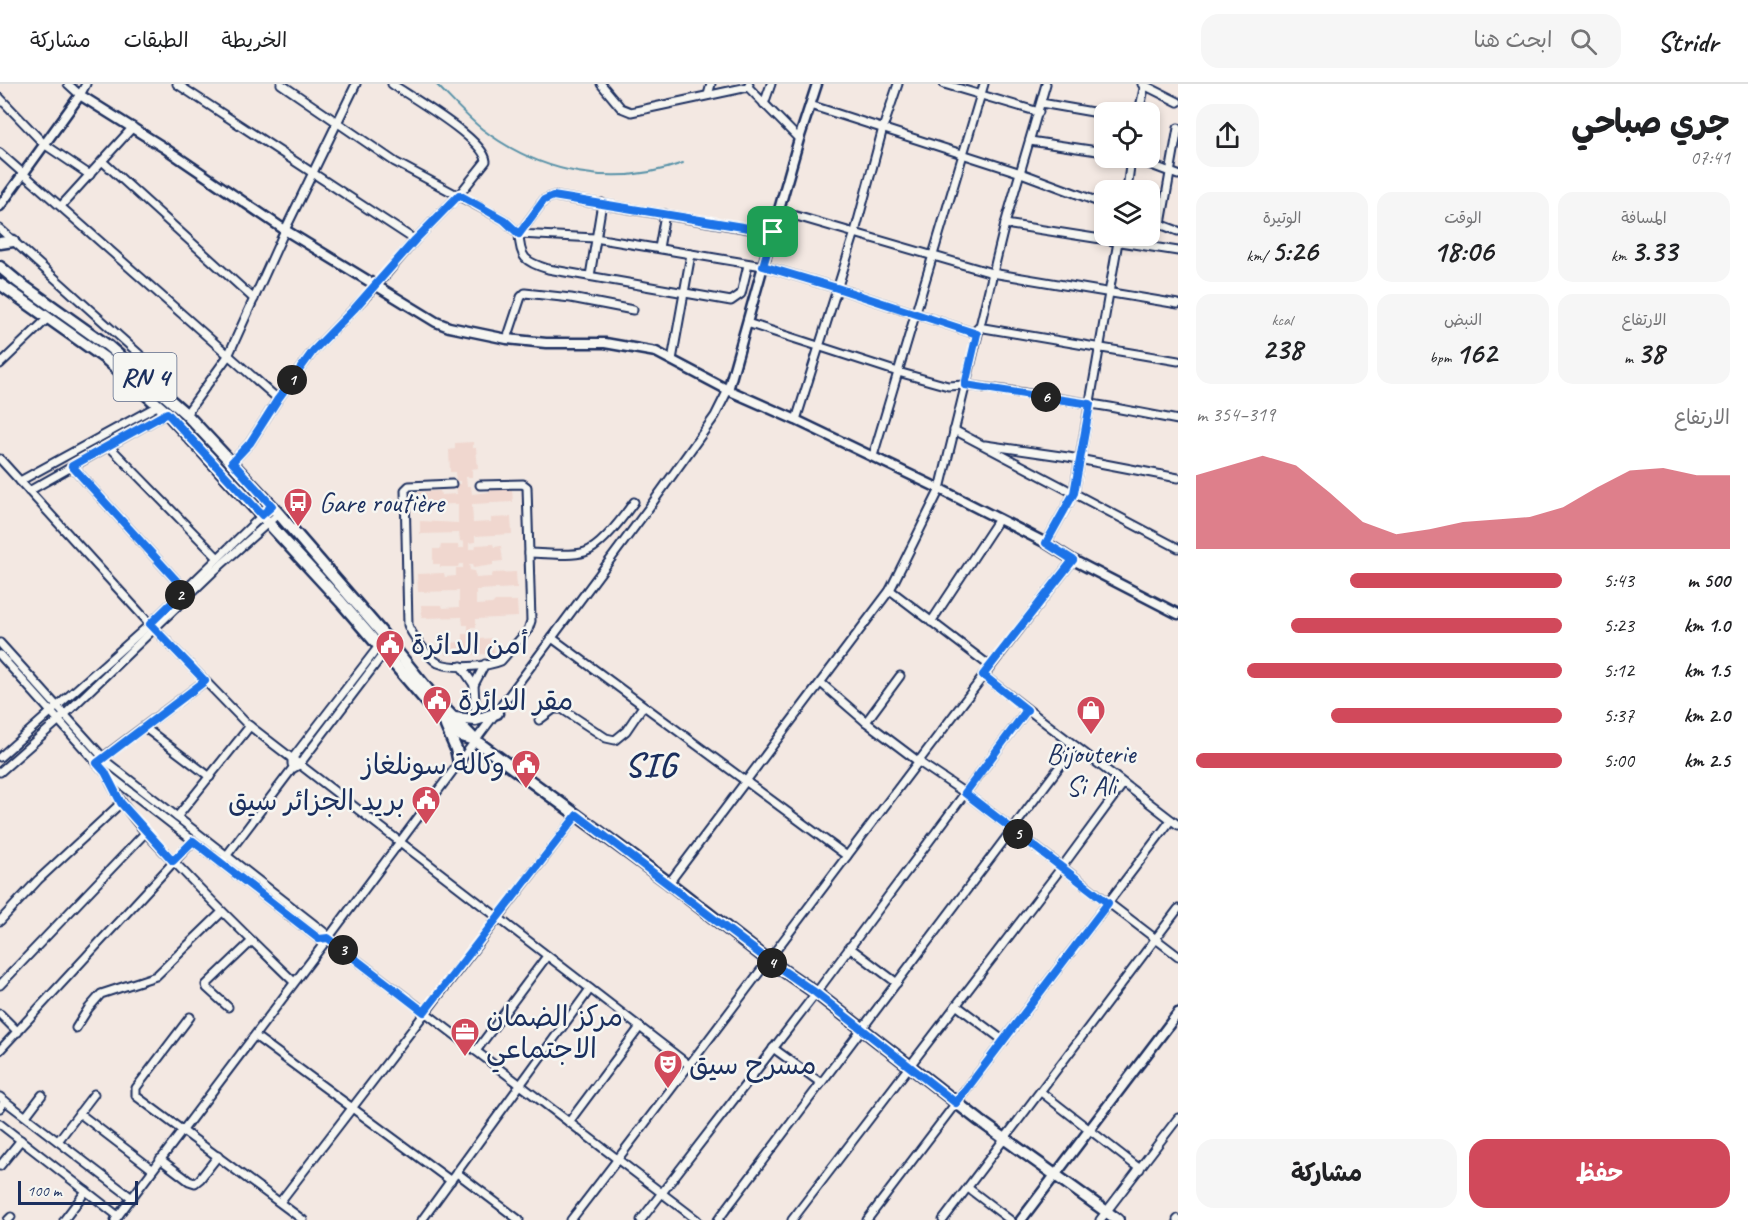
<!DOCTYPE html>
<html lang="ar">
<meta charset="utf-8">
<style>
body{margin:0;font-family:Caveat,"Playpen Sans Arabic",sans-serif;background:#f6f6f6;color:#202124;direction:rtl;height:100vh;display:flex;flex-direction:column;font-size:22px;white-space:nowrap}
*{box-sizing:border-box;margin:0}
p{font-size:20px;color:#757577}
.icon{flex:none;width:33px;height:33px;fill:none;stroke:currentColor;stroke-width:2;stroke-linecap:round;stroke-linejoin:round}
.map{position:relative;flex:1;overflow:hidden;direction:ltr}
.drawer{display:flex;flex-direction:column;background:#fff;width:570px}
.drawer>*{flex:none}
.fabs{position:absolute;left:1094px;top:18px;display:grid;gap:12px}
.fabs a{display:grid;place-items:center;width:66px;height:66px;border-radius:12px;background:#fff;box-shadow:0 3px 9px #0003;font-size:30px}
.scale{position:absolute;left:18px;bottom:15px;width:120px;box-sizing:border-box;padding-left:6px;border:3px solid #1b2f5e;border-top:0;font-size:16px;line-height:21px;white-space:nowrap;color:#1b2f5e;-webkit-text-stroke:4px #f6f6f2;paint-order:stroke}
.pin{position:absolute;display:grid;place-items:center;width:51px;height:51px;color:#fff;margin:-26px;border-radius:12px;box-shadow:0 3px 9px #0006}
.km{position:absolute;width:30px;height:30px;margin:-15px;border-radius:50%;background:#222;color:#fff;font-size:16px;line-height:30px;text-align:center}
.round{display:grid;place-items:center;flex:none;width:63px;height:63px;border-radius:18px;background:#f6f6f6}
.headline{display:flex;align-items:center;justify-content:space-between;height:102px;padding:0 18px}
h1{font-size:33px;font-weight:700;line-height:45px}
.figures{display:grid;grid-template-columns:repeat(3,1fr);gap:9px;height:102px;padding:6px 18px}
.figures div{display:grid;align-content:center;border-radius:15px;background:#f6f6f6;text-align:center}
.figures b{font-size:30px;font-weight:700}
.figures small{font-size:16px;font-weight:400}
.figures p{font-size:16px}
.chart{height:168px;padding:12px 18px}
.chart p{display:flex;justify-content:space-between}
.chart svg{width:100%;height:108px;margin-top:6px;fill:#d1495b;opacity:.7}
.cta{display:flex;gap:12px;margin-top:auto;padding:12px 18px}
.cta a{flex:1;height:69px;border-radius:18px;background:#d1495b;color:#fff;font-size:24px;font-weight:700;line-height:69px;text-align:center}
.cta a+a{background:#f6f6f6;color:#202124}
ul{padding:0 18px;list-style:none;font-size:20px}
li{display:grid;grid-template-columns:96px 72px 1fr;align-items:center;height:45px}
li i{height:15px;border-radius:8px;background:#d1495b}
header{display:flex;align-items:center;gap:36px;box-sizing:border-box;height:84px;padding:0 30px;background:#fff;border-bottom:2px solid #e0e0e0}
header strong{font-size:28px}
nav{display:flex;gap:33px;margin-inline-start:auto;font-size:21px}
.search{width:420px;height:54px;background:#f6f6f6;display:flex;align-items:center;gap:15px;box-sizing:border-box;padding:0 21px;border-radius:18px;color:#757577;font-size:22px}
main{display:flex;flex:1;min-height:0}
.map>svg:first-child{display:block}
.built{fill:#f0d7cf}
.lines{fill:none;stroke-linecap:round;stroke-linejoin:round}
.stream{stroke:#5992a8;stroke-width:2}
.minor-casing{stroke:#1b2f5e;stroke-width:11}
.tertiary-casing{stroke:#1b2f5e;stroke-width:13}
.primary-casing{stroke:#1b2f5e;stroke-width:15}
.minor{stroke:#f6f6f2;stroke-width:7}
.tertiary{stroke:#f6f6f2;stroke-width:8}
.primary{stroke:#f6f6f2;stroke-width:10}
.route-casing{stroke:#fff;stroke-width:12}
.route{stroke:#1a73e8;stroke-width:8}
.labels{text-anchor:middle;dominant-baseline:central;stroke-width:5;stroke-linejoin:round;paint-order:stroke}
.shield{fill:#f6f6f2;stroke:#5d6b8a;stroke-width:1.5}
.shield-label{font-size:27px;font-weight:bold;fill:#1b2f5e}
.poi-label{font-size:28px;fill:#1b2f5e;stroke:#f6f6f2;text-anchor:start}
.district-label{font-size:34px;font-weight:bold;letter-spacing:1.5px;fill:#1b2f5e;stroke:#f6f6f2}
</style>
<header>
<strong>Stridr</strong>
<div class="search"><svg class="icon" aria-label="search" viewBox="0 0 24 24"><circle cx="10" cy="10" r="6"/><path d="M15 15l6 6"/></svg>ابحث هنا</div>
<nav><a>الخريطة</a><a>الطبقات</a><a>مشاركة</a></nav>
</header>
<main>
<section class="drawer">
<div class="headline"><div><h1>جري صباحي</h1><p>07:41</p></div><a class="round"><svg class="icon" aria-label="share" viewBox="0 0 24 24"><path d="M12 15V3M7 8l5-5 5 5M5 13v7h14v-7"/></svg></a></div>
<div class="figures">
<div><p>المسافة</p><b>3.33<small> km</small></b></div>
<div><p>الوقت</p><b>18:06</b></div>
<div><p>الوتيرة</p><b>5:26<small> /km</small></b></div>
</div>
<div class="figures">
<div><p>الارتفاع</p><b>38<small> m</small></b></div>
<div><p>النبض</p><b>162<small> bpm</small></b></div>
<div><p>kcal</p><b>238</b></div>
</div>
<div class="chart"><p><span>الارتفاع</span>319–354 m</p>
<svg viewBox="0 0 160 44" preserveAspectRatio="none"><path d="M0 44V14L10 10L20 6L30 10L40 21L50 33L60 38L70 36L80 33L90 32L100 31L110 27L120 19L130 12L140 11L150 14L160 14V44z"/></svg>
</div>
<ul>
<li><b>500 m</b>5:43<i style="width:58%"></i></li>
<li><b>1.0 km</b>5:23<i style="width:74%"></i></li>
<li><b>1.5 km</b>5:12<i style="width:86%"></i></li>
<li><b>2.0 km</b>5:37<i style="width:63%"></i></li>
<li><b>2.5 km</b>5:00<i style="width:100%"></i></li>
</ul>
<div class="cta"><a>حفظ</a><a>مشاركة</a></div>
</section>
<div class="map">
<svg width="1178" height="1136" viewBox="0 0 1178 1136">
<rect width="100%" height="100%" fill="#f3e8e2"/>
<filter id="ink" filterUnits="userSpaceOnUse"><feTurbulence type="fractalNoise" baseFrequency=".0167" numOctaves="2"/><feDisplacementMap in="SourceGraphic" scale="12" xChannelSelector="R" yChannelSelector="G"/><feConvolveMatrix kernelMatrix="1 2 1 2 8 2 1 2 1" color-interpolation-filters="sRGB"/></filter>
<g filter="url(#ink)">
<polygon class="built" points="473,358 473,364 476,364 478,384 472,385 472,393 466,393 467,402 471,402 472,410 489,408 492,405 512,405 513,418 472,420 473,439 491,438 491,434 511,433 512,450 475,452 475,458 469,459 469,465 475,465 476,461 493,460 494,463 501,462 503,477 493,478 493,481 473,484 472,480 469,480 470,486 474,487 476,494 491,493 493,489 516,488 517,504 476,506 476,521 492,520 495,517 517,517 518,533 476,535 476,543 471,543 471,547 478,547 478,555 494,554 494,570 445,571 445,559 463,558 463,550 468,550 468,541 463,541 462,533 422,534 421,521 442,521 443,524 459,523 459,507 418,508 417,490 444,489 445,493 456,492 456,484 463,484 463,480 459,480 458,483 440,483 440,480 433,480 433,465 440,465 441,461 458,461 459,464 464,464 464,458 460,457 459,449 420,450 420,437 458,439 458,420 419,421 418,408 440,407 441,411 457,410 456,400 460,400 460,397 456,397 455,388 450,388 449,366 455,365 455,359"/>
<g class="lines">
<path class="stream" d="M436 0C451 15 466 32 482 45 541 90 614 104 683 79"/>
<g class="minor-casing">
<g id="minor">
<polyline points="68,0 80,11 86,0"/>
<polyline points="177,0 415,156"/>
<path d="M281 0 395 78 504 136 519 150C520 174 525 178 548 185L731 217 741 210 748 181"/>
<polyline points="601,0 621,24 631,28 748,3"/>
<polyline points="749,0 748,3 799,55"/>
<polyline points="944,0 1039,28"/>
<polyline points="1142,0 1178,18"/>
<polyline points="708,11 711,0"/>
<polyline points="0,14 44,60 90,91"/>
<polyline points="1041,19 1104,30"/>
<polyline points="764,20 771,0"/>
<polyline points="810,21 1021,89 1104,120"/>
<polyline points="1139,28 1145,0"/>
<polyline points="1030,57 1104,68"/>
<polyline points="0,69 278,315"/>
<polyline points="1133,74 1178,91"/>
<polyline points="102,77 254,215"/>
<polyline points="1127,106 1131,74"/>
<polyline points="61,122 133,43"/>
<polyline points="779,127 992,189 1178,220"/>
<polyline points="1149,136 1178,147"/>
<polyline points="1005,140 1178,167"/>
<polyline points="1161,140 1178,44"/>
<polyline points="0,145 138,269 151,283 157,303"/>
<polyline points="659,164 665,130"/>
<polyline points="691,170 595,154 519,150 544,116 553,112 773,149"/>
<polyline points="590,192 602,119"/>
<polyline points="747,239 898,288 948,302 965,301 1017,308 1110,323 1178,336"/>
<polyline points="978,243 1178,277"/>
<polyline points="507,255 521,213 525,209 571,214 633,226"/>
<polyline points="672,276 691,170 763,182 837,204 977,250"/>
<polyline points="0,280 48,234"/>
<polyline points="186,330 228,272 285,146 356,0"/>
<polyline points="796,336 855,148 883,44 898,0"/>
<polyline points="954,346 1178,464"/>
<polyline points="985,361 1068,373 1178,394"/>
<polyline points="109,362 218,474"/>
<polyline points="873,372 984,0"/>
<polyline points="0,375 150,540 246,639 689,981"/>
<path d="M232 378 250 359 278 315 313 267 377 201 415 156 459 111 486 77C484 55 411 13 392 0"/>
<polyline points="72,382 185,506"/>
<polyline points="20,397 159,321"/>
<path d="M452 400 409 402 405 406 408 541C411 550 430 575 438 579 452 585 487 583 501 577L528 546 531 537 527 403 523 400 480 401"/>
<polyline points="29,407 167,329"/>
<polyline points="1046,459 1074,409 1119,152"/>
<path d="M529 469C546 469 569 473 585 468 601 463 624 432 634 418"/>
<polyline points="890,506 990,582"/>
<polyline points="931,538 999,435"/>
<polyline points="552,554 847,772"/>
<polyline points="0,559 108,679 324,848 328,854 697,1136"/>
<polyline points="0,571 105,688 319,855 328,854"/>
<polyline points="461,582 474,601 476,636"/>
<polyline points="983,591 1178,741"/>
<polyline points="821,599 866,638 919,678 965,709 1178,872"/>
<polyline points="474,601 485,580"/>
<polyline points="539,636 554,625 562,625 606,654 615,656 626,647 643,622"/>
<polyline points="866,638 900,592"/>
<polyline points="144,643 210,693"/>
<polyline points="0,673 150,540 272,422"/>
<polyline points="101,675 205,597"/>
<polyline points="292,680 292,675 379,562"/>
<polyline points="0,688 58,637 213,488 278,430"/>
<path d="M106 689C122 728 154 757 183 787 219 825 256 861 294 898"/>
<polyline points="177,733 250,642"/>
<polyline points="224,775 292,685 299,681 384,569"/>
<polyline points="669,799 890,506 940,405 1005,140 1046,0"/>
<polyline points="0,837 38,796 121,719"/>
<polyline points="849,863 897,899"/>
<polyline points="0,901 146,748"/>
<polyline points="956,921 1004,957"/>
<polyline points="228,923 207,904 206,901 252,857"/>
<polyline points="0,930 18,948"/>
<polyline points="190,933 136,1004 136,1012 303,1136"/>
<polyline points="76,944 88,925 101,910 156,892 222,828"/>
<polyline points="255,952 451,1097"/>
<polyline points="773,964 821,999"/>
<polyline points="0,966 193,757"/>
<polyline points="476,967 547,872"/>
<polyline points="1041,1008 1140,1085"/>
<polyline points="0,1013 5,1017 0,1024"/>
<polyline points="5,1017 132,1114"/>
<polyline points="79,1029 152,1085"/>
<polyline points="26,1032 42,1011"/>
<polyline points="569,1038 640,943"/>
<polyline points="0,1040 118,1132"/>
<polyline points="58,1057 94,1010"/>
<polyline points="160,1075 189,1097 195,1099 200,1095 218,1072"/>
<polyline points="0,1082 21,1056"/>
<polyline points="457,1089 519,1136"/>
<polyline points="968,1104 1010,1136"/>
<polyline points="280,1118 577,731"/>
<polyline points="8,1136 11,1133"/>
<polyline points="64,1136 86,1107"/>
<polyline points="115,1136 332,849 648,425 715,332 728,306"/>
<polyline points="422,1136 590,905"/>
<path d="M571 1136C740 917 903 694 1073 476"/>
<polyline points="641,1136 816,909 1027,626"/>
<polyline points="718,1136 1075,662"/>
<polyline points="792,1136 1062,783 1123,700"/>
<polyline points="867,1136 1171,736"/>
<polyline points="943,1136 1178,825"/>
<polyline points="1100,1136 1178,1034"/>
<polyline points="1177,1136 1178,1135"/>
</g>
</g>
<g class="tertiary-casing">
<g id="tertiary">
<polyline points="0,122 80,11 163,63 285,146 436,238 449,243 507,255 546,259 605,259 656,268 728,306 796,336 940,405 1046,459 1073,476 1178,530"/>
<polyline points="728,306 799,55 817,0"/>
<polyline points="1021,1136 1178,929"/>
</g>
</g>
<g class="primary-casing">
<g id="primary">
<polyline points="0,159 13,157"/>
<polyline points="0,183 18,198 108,262 186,330 272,422 381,548 435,615 476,657 669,799 768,876 816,909 980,1037 1118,1136"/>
<polyline points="0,200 106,275 167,329 341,518 445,639 461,652 474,656"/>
<polyline points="454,634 476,636 497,629"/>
<polyline points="446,642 456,665 459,679"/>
</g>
</g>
<use href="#minor" class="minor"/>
<use href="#tertiary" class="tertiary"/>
<use href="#primary" class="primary"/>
</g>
</g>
<g class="lines" filter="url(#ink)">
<g class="route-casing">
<polygon id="route" points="459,111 504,136 519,150 544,116 553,112 773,148 763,182 837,204 977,250 965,301 1090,320 1074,409 1046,459 1073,476 983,591 1027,626 965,709 1108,819 956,1019 816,909 768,876 577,731 424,928 328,854 319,855 193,757 173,777 121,719 105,688 97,679 205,597 150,540 185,506 72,382 167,329 262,431 272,422 232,378 250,359 278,315 313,267 354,225 415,156"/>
</g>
<use href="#route" class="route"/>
</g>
<defs>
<g id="bus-pin" transform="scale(1.5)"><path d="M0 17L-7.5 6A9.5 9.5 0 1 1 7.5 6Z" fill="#d1495b" stroke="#f6f6f2"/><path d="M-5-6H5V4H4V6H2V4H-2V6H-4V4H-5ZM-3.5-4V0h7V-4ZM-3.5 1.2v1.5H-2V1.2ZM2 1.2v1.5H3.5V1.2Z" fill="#fff"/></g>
<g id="civic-pin" transform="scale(1.5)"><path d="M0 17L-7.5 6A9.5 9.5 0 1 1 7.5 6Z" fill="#d1495b" stroke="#f6f6f2"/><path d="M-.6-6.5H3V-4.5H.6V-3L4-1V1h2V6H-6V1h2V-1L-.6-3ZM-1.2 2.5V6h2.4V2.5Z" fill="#fff"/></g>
<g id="shop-pin" transform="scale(1.5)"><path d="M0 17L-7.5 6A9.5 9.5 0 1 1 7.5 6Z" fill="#d1495b" stroke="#f6f6f2"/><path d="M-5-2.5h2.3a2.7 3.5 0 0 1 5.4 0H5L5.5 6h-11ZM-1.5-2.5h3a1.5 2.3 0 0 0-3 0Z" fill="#fff"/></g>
<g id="office-pin" transform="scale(1.5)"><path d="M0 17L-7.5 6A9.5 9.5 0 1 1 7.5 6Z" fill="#d1495b" stroke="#f6f6f2"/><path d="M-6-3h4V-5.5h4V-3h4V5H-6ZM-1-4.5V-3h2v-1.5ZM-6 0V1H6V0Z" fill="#fff"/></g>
<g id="theatre-pin" transform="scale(1.5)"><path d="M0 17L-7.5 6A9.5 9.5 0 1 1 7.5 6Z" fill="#d1495b" stroke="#f6f6f2"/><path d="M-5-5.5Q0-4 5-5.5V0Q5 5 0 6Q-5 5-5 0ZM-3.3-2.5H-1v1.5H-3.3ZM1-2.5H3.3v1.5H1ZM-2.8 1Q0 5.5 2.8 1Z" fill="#fff"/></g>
</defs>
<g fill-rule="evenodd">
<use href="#bus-pin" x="298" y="418"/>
<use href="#civic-pin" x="390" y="560"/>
<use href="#civic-pin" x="437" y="616"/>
<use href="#shop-pin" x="1091" y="626"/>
<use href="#civic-pin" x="526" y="680"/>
<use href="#civic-pin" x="426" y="716"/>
<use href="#office-pin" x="465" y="948"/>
<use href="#theatre-pin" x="668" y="980"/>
</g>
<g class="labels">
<rect class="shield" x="113.5" y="269" width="63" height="48" rx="4.5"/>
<g class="shield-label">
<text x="145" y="293">RN 4</text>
</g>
<g class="poi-label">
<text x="319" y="418">Gare routière</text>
<text x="411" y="560">أمن الدائرة</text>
<text x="458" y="616">مقر الدائرة</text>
<text x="1091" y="669" text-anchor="middle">Bijouterie<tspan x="1091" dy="32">Si Ali</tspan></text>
<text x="505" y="680" text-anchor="end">وكالة سونلغاز</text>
<text x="405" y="716" text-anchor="end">بريد الجزائر سيق</text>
<text x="486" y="932">مركز الضمان<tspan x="486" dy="32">الاجتماعي</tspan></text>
<text x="689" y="980">مسرح سيق</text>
</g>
<g class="district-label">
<text x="651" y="680">SIG</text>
</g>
</g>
</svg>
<div class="fabs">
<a><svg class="icon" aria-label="locate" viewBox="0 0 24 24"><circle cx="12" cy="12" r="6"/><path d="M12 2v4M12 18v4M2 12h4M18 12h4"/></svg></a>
<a><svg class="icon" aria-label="layers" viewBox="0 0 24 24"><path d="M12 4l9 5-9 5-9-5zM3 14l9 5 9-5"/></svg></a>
</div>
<div class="scale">100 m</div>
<div class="pin" style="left:773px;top:148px;background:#1e9e55"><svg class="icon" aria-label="arrive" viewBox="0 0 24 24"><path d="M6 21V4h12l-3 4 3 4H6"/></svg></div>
<b class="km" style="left:292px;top:296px">1</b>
<b class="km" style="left:180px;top:511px">2</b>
<b class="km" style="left:343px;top:866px">3</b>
<b class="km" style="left:772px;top:879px">4</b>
<b class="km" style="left:1018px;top:750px">5</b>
<b class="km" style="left:1046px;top:313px">6</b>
</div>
</main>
